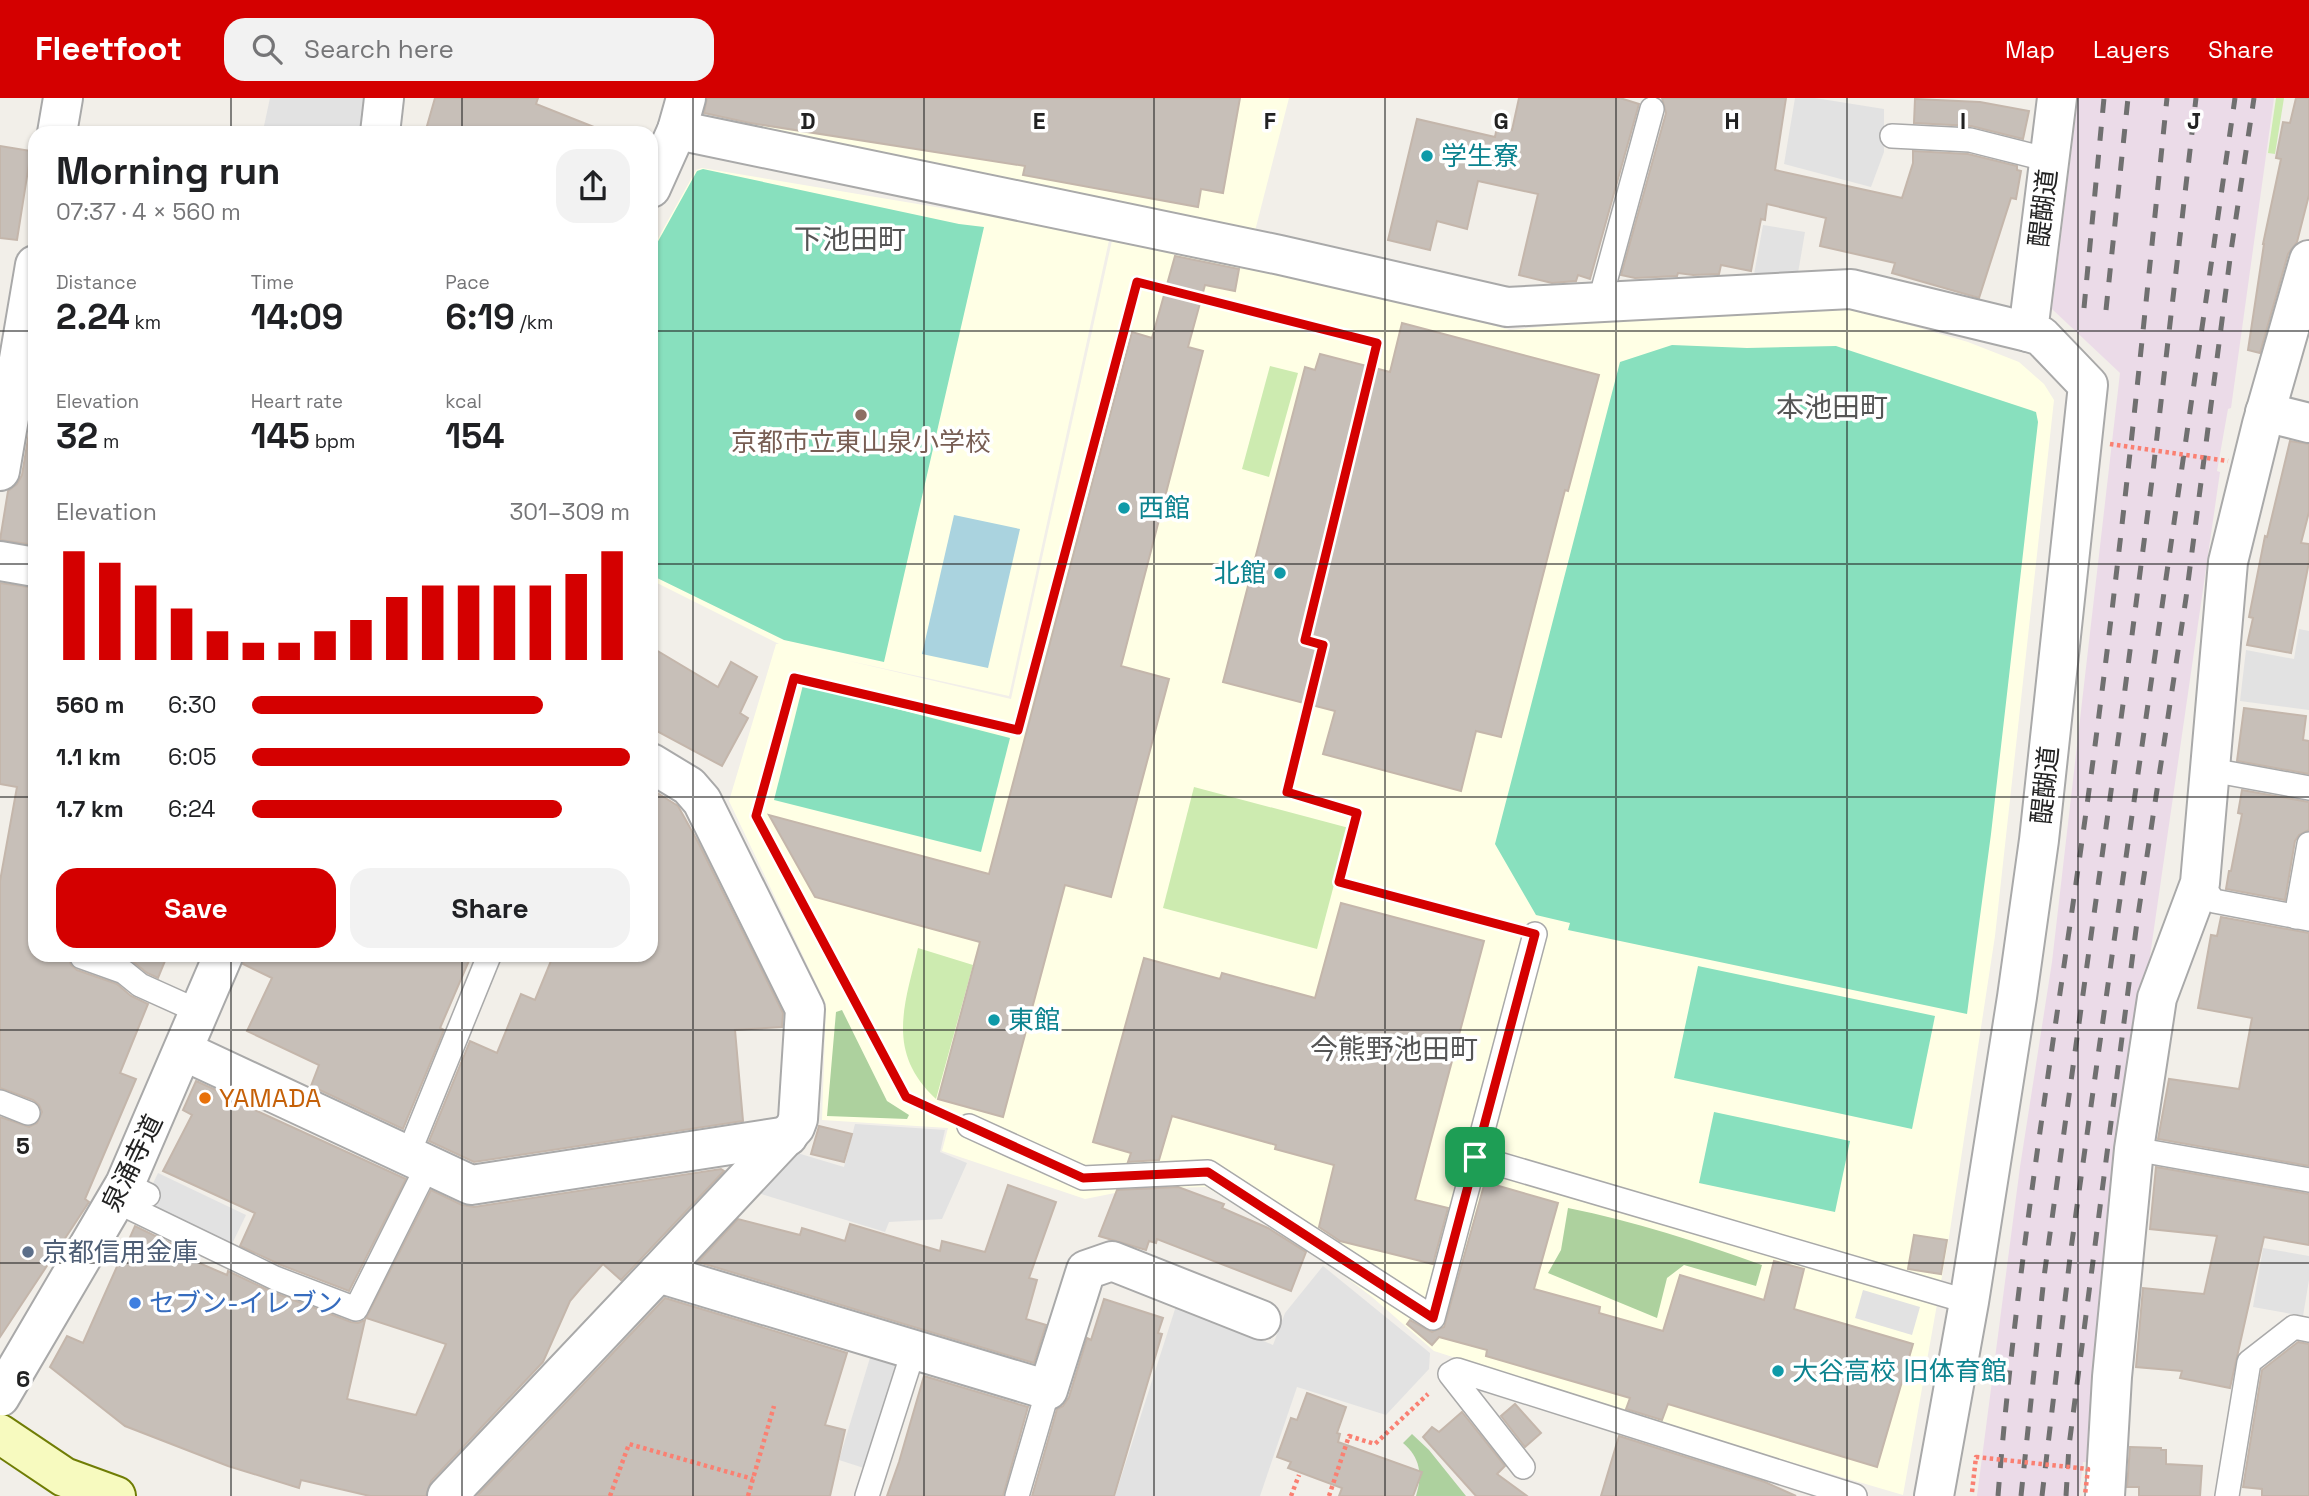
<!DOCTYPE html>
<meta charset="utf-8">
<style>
body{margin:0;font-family:"Space Grotesk","Noto Sans JP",sans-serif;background:#f2f2f2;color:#202124;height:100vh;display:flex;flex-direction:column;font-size:26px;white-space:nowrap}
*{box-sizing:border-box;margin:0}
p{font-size:23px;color:#757577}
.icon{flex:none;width:38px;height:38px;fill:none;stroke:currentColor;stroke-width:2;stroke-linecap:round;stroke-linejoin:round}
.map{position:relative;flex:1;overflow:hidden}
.sheet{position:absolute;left:28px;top:28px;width:630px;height:836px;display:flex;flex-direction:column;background:#fff;border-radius:21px;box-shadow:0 2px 5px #0004}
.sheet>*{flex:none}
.pin{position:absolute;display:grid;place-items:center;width:60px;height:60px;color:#fff;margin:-30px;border-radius:14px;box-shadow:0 4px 10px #0006}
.round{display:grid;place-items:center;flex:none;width:74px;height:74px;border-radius:21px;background:#f2f2f2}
.head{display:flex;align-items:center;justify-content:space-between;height:119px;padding:0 28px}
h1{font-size:38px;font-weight:700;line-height:52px}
.metrics{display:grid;grid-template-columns:repeat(3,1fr);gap:10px;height:119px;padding:7px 28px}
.metrics div{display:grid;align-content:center}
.metrics b{font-size:35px;font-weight:700}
.metrics small{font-size:19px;font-weight:400}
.metrics p{font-size:19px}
.chart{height:196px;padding:14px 28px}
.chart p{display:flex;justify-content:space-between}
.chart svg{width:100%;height:126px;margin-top:7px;stroke:#d40000;stroke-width:6}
.button{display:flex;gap:14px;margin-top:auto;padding:14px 28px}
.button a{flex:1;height:80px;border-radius:21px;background:#d40000;color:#fff;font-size:28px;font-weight:700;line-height:80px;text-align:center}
.button a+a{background:#f2f2f2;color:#202124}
ul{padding:0 28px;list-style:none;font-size:23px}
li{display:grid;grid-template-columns:112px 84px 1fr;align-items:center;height:52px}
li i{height:18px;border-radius:9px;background:#d40000}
header{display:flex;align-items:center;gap:42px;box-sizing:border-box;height:98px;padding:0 35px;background:#d40000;color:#fff}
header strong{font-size:33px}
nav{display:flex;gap:38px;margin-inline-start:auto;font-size:24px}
.search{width:490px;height:63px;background:#f2f2f2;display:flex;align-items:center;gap:18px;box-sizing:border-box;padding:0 24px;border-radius:21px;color:#757577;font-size:26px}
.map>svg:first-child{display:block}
.industrial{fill:#ebdbe8}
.education{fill:#ffffe5}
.grass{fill:#cdebb0}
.forest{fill:#add19e}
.pitch{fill:#88e0be}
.parking{fill:#e2e2e2}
.water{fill:#aad3df}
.building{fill:#c7bfb8;stroke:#c4b6ab;stroke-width:2}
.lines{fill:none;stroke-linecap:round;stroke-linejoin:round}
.service-casing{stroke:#a9a9a9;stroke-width:26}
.minor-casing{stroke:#a9a9a9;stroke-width:42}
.secondary-casing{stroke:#707d05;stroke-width:42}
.path{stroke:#fa8072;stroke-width:4.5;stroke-dasharray:3.5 3.5;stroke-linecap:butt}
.service{stroke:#fff;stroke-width:23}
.minor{stroke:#fff;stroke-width:38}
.secondary{stroke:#f7fabf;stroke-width:38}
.rail{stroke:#707070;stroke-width:5;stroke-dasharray:14 14;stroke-linecap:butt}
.path-bridge{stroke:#fa8072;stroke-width:4.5;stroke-dasharray:3.5 3.5;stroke-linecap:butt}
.route-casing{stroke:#fff;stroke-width:14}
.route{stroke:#d40000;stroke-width:9}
.grid{fill:none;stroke:#222;stroke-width:2;stroke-opacity:0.55}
.culture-dot{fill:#0f9aa8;stroke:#fff;stroke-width:2.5}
.education-dot{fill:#8d6e63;stroke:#fff;stroke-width:2.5}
.food-dot{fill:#e8710a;stroke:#fff;stroke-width:2.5}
.service-dot{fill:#5c6f8a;stroke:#fff;stroke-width:2.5}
.shop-dot{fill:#3f7fe0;stroke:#fff;stroke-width:2.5}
.labels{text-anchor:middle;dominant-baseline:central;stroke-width:7;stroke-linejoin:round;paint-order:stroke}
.culture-label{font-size:26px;fill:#0d838f;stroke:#fff;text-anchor:start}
.street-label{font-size:26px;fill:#222;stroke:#fff}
.education-label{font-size:26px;fill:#785e54;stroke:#fff}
.food-label{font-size:26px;fill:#c56008;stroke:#fff;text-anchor:start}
.service-label{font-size:26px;fill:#4e5e75;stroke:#fff;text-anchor:start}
.shop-label{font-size:26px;fill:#366cbe;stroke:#fff;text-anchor:start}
.neighbourhood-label{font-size:28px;fill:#555;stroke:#fff}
.grid-label{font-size:23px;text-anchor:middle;font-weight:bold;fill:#222;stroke:#fff;stroke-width:7;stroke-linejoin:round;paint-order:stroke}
</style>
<header>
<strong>Fleetfoot</strong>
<div class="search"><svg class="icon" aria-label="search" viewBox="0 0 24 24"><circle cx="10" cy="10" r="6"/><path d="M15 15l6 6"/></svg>Search here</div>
<nav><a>Map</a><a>Layers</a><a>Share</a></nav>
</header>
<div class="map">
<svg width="2309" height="1398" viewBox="0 0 2309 1398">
<rect width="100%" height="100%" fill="#f2efe9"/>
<polygon class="industrial" points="2078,0 2274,0 2231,310 2228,311 2217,373 2220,374 2137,948 2094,1365 2083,1364 2079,1398 1977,1398 2020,1069 2052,864 2120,275 2052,211"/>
<g class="education">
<polygon points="737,0 1289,0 1255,133 738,32 733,18"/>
<polygon points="702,70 1110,138 1009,598 845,562 1011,601 1113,138 1240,159 1510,232 1669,216 1843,208 1968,244 2019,264 2044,286 2054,302 1995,838 1949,1139 1903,1397 1665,1327 1434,1253 1372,1199 1306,1149 1206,1089 1135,1091 1085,1101 942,1053 948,1030 822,1022 826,906 729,703 776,546 779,546 651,482 651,153 696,72"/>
</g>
<g class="grass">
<polygon points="2276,0 2284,0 2275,56 2268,55"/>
<polygon points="1270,268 1298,275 1269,379 1242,371"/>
<polygon points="1194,689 1349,730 1317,851 1163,810"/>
<path d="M918 850 973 867 936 1001C886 954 904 909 918 850Z"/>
</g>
<g class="forest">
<polygon points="842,912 887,1003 909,1017 907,1021 827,1018 836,914"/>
<path d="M1568 1110C1634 1123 1698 1144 1762 1167L1756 1188 1684 1167 1667 1180 1657 1220 1548 1175 1561 1152Z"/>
<path d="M1412 1336 1429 1352 1466 1398H1416C1423 1377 1420 1359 1403 1345Z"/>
</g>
<g class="pitch">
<polygon points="703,71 959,126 984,129 884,564 784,542 651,477 651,156 697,73"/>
<polygon points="1672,247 1747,250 1836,248 2036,314 2038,324 1991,736 1967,916 1568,832 1570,825 1536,817 1495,746 1620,264"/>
<polygon points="803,587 1010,640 981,754 774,702"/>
<polygon points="1698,868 1935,918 1912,1031 1674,980"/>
<polygon points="1714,1014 1850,1043 1835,1114 1699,1085"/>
</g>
<g class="parking">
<polygon points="270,0 374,0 371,35 279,35 264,28"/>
<polygon points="1795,0 1815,0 1884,11 1884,54 1871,89 1784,66"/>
<polygon points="1763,127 1805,134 1797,181 1753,182"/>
<polygon points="2299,531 2309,533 2309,612 2240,603 2246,552 2294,561"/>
<polygon points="855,1026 945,1032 940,1054 967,1065 942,1121 889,1124 885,1134 758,1095 794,1054 844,1069"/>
<polygon points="158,1075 246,1117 231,1148 143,1106"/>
<polygon points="2263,1150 2309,1158 2309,1182 2303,1218 2253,1209"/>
<polygon points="1323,1168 1430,1255 1429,1271 1386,1317 1297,1289 1260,1398 1115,1398 1176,1208 1273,1247 1285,1215"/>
<polygon points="1863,1192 1920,1209 1912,1237 1855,1220"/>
<polygon points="873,1250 901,1259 867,1371 839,1362"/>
</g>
<polygon class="water" points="954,417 1020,431 988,570 922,556"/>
<g class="building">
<polygon points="435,0 538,0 536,6 604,33 604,35 425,35"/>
<polygon points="707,0 1240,0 1223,95 1201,91 1198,109 1023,77 1025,68 750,25 704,15"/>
<polygon points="1519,0 1620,0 1639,6 1590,181 1578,177 1576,183 1552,185 1519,177 1538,96 1478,83 1467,131 1437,123 1430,152 1388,142 1417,21 1495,39 1497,29 1512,32"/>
<polygon points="1662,0 1786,0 1775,72 1902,100 1913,65 1913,53 1968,56 2017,68 2017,72 2021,73 2016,101 2011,100 1979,200 1892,175 1895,165 1820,148 1826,120 1767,106 1765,122 1761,121 1751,173 1721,167 1719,176 1693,177 1678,175 1677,178 1635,180 1621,177 1666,15"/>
<polygon points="2296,0 2309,0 2309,97 2297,144 2288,156 2260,255 2248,252 2264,146 2263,146 2281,61 2276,60 2283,24 2290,25"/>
<polygon points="1915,1 1980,4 2029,13 2023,41 1971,28 1914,25"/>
<polygon points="0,48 31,53 17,142 0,140"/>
<polygon points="1175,158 1239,171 1235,193 1205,187 1188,249 1203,253 1121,568 1169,581 1111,799 1065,787 1003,1019 938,1001 980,844 815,799 769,717 989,776 1132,234 1152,240"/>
<polygon points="1402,225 1599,277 1568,393 1565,392 1501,639 1476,633 1461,693 1323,656 1335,613 1223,584 1305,269 1315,272 1320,256 1390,274"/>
<polygon points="35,298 35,447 0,442 8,393 17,386 22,377"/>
<polygon points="2290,343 2309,346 2309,414 2301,445 2309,446 2309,464 2291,555 2247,547 2253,520 2249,519 2265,438 2267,439"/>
<polygon points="0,485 35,490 35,532 29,563 35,564 35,858 68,858 71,867 77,872 117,886 131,898 148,906 120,975 136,981 85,1101 89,1104 0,1239 0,1019 29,1029 37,1025 42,1014 39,1007 33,1002 0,990 0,783 17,689 0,686"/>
<polygon points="651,549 718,589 731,564 757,579 740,615 748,620 722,668 651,630"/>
<polygon points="2244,610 2306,618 2303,642 2309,643 2309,676 2237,663"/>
<polygon points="651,691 678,708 698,744 783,915 782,929 735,932 743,1023 474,1064 429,1043 470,943 497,955 521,896 535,902 553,858 651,858"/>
<polygon points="2242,692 2309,704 2309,732 2299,737 2295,743 2285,802 2226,791 2229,773 2231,773 2242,716 2238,715"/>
<polygon points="1341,805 1484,843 1415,1102 1448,1110 1433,1166 1340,1143 1319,1129 1334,1067 1275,1051 1276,1047 1172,1018 1159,1062 1128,1064 1131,1055 1093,1044 1144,860 1220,881 1222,875 1315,900"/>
<polygon points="2221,819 2309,835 2309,1068 2158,1041 2169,981 2239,991 2252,920 2198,910 2211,837 2217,838"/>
<polygon points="119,858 167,858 158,880 147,875 132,863"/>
<polygon points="245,858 471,858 440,930 444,932 403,1031 311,988 319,967 247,933 272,880 243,866"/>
<polygon points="196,983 236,1001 235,1003 406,1081 349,1193 281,1167 240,1148 255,1115 163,1073 192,1017 183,1012"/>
<polygon points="819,1028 852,1036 844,1064 811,1056"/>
<polygon points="2156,1069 2309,1096 2309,1147 2264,1139 2230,1290 2180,1280 2182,1273 2136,1269 2143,1190 2204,1196 2217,1138 2150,1131"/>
<polygon points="721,1071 724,1073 621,1182 603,1166 581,1190 570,1203 543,1264 431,1383 426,1398 370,1398 301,1382 299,1390 228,1368 125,1328 50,1269 67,1238 83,1245 135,1128 172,1146 169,1152 227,1177 228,1173 270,1193 351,1224 358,1225 365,1222 347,1301 416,1317 446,1246 366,1220 431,1092 462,1107 474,1109"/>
<polygon points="1485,1084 1558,1105 1534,1191 1600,1209 1599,1215 1663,1233 1680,1177 1764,1202 1774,1163 1804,1171 1794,1211 1913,1246 1877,1369 1668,1306 1662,1322 1626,1311 1630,1300 1486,1258 1487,1252 1439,1239 1432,1247 1407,1226 1410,1222 1432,1234 1444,1229"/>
<polygon points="1008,1087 1056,1104 1029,1180 1037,1182 1026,1221 1046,1227 1034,1265 698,1164 738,1121 800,1137 802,1130 845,1143 850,1126 940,1153 942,1143 985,1154"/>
<polygon points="1178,1089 1224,1106 1222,1110 1268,1130 1306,1154 1291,1193 1157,1141 1156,1145 1149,1143 1146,1152 1099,1138 1117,1092"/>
<polygon points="1914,1137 1947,1142 1941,1176 1908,1171"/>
<polygon points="665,1200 847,1255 825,1327 845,1332 830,1398 477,1398"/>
<polygon points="1104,1201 1163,1220 1158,1235 1162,1236 1114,1398 1032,1398 1057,1311 1063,1308 1069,1299 1087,1240 1091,1242"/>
<polygon points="2298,1244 2309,1246 2309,1398 2262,1398 2262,1391 2243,1389 2262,1272"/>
<polygon points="924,1278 1028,1309 1003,1398 887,1398 899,1364"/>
<polygon points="1307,1295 1346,1309 1337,1335 1340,1336 1338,1344 1422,1374 1413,1398 1339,1398 1342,1390 1288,1370 1291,1364 1277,1359 1291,1320 1297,1322"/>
<polygon points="1515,1306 1541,1335 1525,1349 1501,1318"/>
<polygon points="1462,1314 1505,1368 1497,1376 1527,1398 1476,1398 1423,1339 1432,1329 1439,1334"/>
<polygon points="1619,1338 1765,1384 1796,1398 1601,1398"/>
<polygon points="2130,1349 2161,1350 2161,1352 2166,1352 2166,1366 2202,1368 2200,1398 2139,1398 2139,1389 2127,1389"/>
</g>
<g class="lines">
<g class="service-casing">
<g id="service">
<polyline points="1892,38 1970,42 2049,62"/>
<polyline points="1599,206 1652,11"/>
<polyline points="2211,672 2309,690"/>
<polyline points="2200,785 2214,803 2309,821"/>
<polyline points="2296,819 2309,746"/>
<polyline points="82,859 124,874 140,887 200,914"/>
<polyline points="0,1004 28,1015"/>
<polyline points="969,1028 1083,1080 1208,1074 1433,1220 1535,836"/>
<polyline points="2134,1051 2309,1082"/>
<polyline points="408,1057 489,858"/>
<polyline points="1475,1059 1969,1204"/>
<polyline points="125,1086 148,1097"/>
<polyline points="116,1103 275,1180 356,1211 428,1067"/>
<polyline points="1523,1369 1450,1276 1457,1272 1855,1398"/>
<polyline points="867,1398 914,1251"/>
<polyline points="1017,1398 1048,1292"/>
<polyline points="2227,1398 2249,1264 2294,1229 2309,1232"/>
</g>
</g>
<g class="minor-casing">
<g id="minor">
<polyline points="677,32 1280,157 1507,209 1851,191 2028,234"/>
<polyline points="57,35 63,0"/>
<polyline points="380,35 384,0"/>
<polyline points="651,90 677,32 686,0"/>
<polyline points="2265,314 2309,325"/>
<polyline points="0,373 35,167"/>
<polyline points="0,463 35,469"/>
<polyline points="651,665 689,688 702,703 805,911 798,1021 795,1029 658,1175"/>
<polyline points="184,953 471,1087 788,1038"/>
<polyline points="0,1299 125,1086 223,858"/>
<polyline points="447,1398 658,1175 1048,1292 1086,1172 1112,1163 1261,1222"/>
<polyline points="1934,1398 1969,1204 2017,899 2039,742 2088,287 2041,238 2028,234 2057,0"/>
<polyline points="2105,1398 2112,1279 2134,1051 2157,900 2200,785 2228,464 2262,326 2309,162"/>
</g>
</g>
<g class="secondary-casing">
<polyline id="secondary" points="0,1336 64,1379 116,1398"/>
</g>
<g class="path">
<polyline points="757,721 756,718 794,580 1018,632 1137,184 1377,245 1305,542 1323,547 1287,694 1357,715 1339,784 1508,829"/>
<polyline points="763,731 906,999 944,1016"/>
<polyline points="610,1398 629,1346 753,1381"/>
<polyline points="748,1398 774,1308"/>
<polyline points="1291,1398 1299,1377"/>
<polyline points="1329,1398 1349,1338 1375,1346 1428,1296"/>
</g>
<use href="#service" class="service"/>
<use href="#minor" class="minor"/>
<use href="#secondary" class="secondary"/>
<g class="rail">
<polyline points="2084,210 2104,0"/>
<polyline points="2106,212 2128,0"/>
<path d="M1998 1398C2018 1144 2063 893 2096 640 2124 427 2145 214 2167 0"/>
<polyline points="2021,1398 2044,1179 2124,599 2152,382 2196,0"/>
<polyline points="2042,1398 2071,1151 2118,815 2235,0"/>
<polyline points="2066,1398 2069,1348 2137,824 2186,500 2231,153 2254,0"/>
</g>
<g class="path-bridge">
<polyline points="2110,346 2228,363"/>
<polyline points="1972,1394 1976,1359 2088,1371 2085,1397"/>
</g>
</g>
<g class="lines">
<g class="route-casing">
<polygon id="route" points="1137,184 1377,245 1305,542 1323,547 1287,694 1357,715 1339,784 1535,836 1433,1220 1208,1074 1083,1080 906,999 756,718 794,580 1018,632"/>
</g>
<use href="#route" class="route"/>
</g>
<path class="grid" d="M231 0V35M462 0V35M693 0V1398M924 0V1398M1154 0V1398M1385 0V1398M1616 0V1398M1847 0V1398M2078 0V1398M0 233H35M651 233H2309M0 466H35M651 466H2309M0 699H35M651 699H2309M231 858V1398M462 858V1398M0 932H2309M0 1165H2309"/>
<g class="culture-dot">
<circle cx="1427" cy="58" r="7"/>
<circle cx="1124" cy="410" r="7"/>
<circle cx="1280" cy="475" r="7"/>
<circle cx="994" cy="922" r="7"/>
<circle cx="1778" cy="1273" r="7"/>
</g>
<circle class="education-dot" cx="861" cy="317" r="7"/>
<circle class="food-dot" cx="205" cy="1000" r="7"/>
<circle class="service-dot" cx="28" cy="1154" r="7"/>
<circle class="shop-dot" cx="135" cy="1205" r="7"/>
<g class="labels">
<g class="culture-label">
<text x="1441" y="58">学生寮</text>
<text x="1138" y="410">西館</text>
<text x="1266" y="475" text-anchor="end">北館</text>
<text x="1008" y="922">東館</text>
<text x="1792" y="1273">大谷高校 旧体育館</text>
</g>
<g class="street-label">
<text transform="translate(2043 110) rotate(-83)">醍醐道</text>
<text transform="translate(2045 687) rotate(-84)">醍醐道</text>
<text transform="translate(132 1065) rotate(-64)">泉涌寺道</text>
</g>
<g class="education-label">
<text x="861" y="344">京都市立東山泉小学校</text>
</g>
<g class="food-label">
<text x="219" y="1000">YAMADA</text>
</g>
<g class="service-label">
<text x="42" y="1154">京都信用金庫</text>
</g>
<g class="shop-label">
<text x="149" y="1205">セブン-イレブン</text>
</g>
<g class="neighbourhood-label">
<text x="850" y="141">下池田町</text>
<text x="1832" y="309">本池田町</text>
<text x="1394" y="951">今熊野池田町</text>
</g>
</g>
<g class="grid-label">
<text x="808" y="31">D</text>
<text x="1039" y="31">E</text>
<text x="1270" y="31">F</text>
<text x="1501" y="31">G</text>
<text x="1732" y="31">H</text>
<text x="1963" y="31">I</text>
<text x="2194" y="31">J</text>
<text x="23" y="1056">5</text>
<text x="23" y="1289">6</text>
</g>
</svg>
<div class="pin" style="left:1475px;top:1059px;background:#1e9e55"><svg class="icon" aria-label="arrive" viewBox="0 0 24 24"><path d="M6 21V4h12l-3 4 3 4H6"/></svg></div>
<section class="sheet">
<div class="head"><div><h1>Morning run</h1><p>07:37 · 4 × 560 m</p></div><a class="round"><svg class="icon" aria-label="share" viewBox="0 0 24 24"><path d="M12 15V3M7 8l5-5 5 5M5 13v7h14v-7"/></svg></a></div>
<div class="metrics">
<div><p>Distance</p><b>2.24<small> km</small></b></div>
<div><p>Time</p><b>14:09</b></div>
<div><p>Pace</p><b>6:19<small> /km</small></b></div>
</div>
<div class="metrics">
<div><p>Elevation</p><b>32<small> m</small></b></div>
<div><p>Heart rate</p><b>145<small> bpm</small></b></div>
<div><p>kcal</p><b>154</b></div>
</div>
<div class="chart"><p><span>Elevation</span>301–309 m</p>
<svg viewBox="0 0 160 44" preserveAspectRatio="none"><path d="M5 44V6M15 44V10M25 44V18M35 44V26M45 44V34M55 44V38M65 44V38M75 44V34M85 44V30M95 44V22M105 44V18M115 44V18M125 44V18M135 44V18M145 44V14M155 44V6"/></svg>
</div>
<ul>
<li><b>560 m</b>6:30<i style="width:77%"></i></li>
<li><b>1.1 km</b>6:05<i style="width:100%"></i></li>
<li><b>1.7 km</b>6:24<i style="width:82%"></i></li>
</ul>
<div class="button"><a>Save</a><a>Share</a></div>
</section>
</div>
